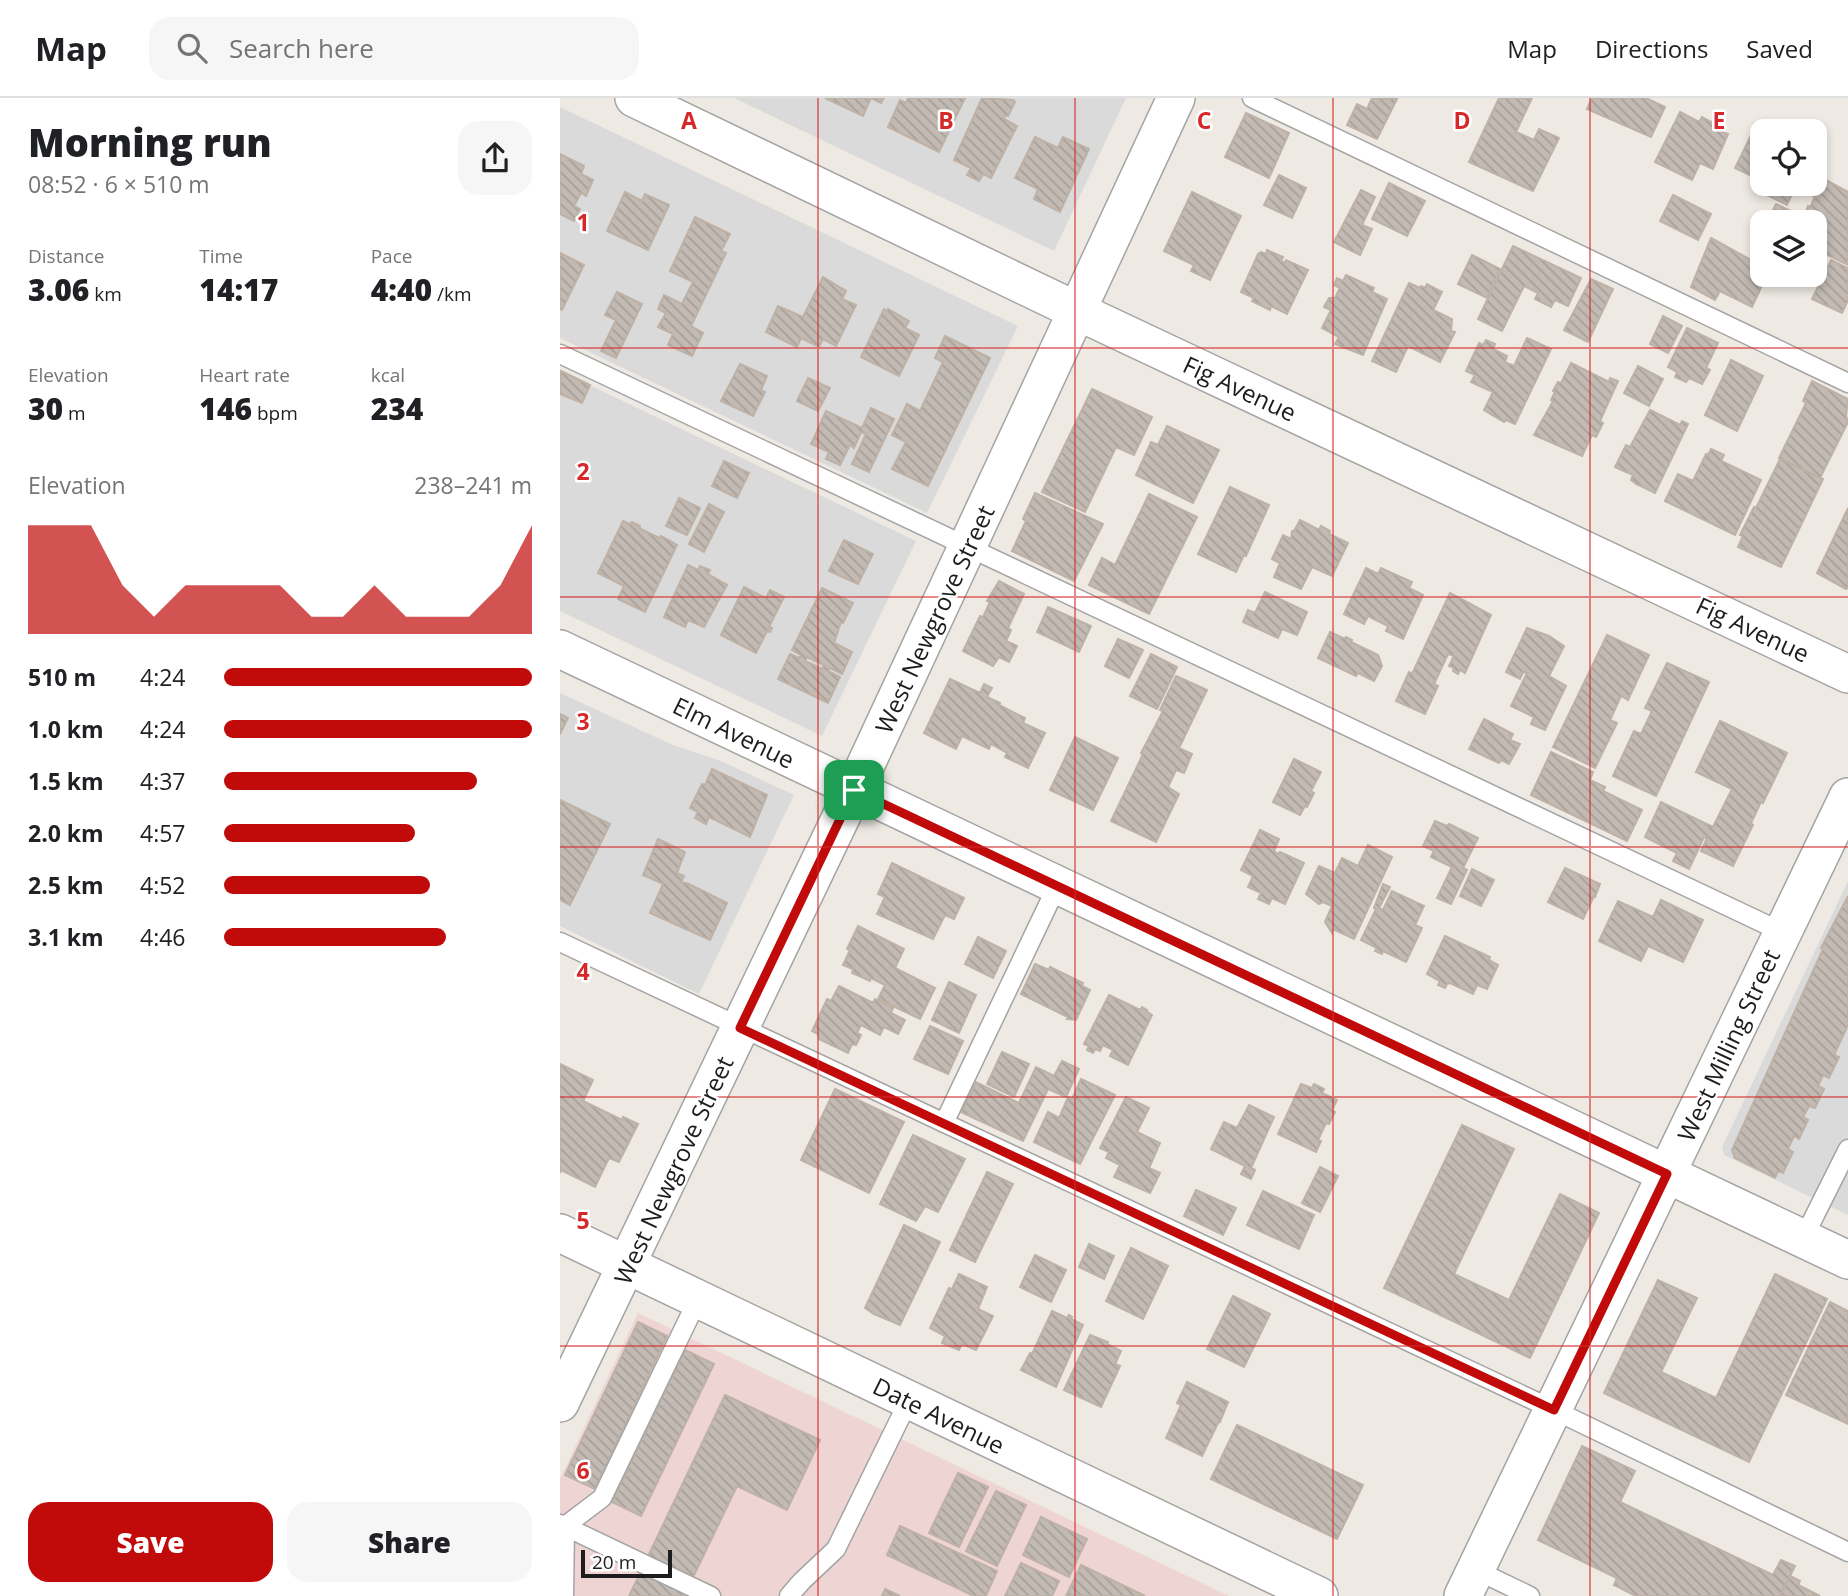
<!DOCTYPE html>
<meta charset="utf-8">
<style>
body{margin:0;font-family:"Open Sans",sans-serif;background:#f6f6f6;color:#202124;height:100vh;display:flex;flex-direction:column;font-size:26px;white-space:nowrap}
*{box-sizing:border-box;margin:0}
p{font-size:23px;color:#757577}
.icon{flex:none;width:38px;height:38px;fill:none;stroke:currentColor;stroke-width:2;stroke-linecap:round;stroke-linejoin:round}
.map{position:relative;flex:1;overflow:hidden}
.details{display:flex;flex-direction:column;background:#fff;width:560px}
.details>*{flex:none}
.buttons{position:absolute;left:1190px;top:21px;display:grid;gap:14px}
.buttons a{display:grid;place-items:center;width:77px;height:77px;border-radius:14px;background:#fff;box-shadow:0 4px 10px #0003;font-size:35px}
.scale{position:absolute;left:21px;bottom:18px;width:91px;box-sizing:border-box;padding-left:7px;border:4px solid #1d1d1d;border-top:0;font-size:19px;line-height:24px;white-space:nowrap;color:#1d1d1d;-webkit-text-stroke:5px #fff;paint-order:stroke}
.pin{position:absolute;display:grid;place-items:center;width:60px;height:60px;color:#fff;margin:-30px;border-radius:14px;box-shadow:0 4px 10px #0006}
.round{display:grid;place-items:center;flex:none;width:74px;height:74px;border-radius:21px;background:#f6f6f6}
.summary{display:flex;align-items:center;justify-content:space-between;height:119px;padding:0 28px}
h1{font-size:38px;font-weight:800;line-height:52px}
.stats{display:grid;grid-template-columns:repeat(3,1fr);gap:10px;height:119px;padding:7px 28px}
.stats div{display:grid;align-content:center}
.stats b{font-size:30px;font-weight:800}
.stats small{font-size:19px;font-weight:400}
.stats p{font-size:19px}
.chart{height:196px;padding:14px 28px}
.chart p{display:flex;justify-content:space-between}
.chart svg{width:100%;height:126px;margin-top:7px;fill:#c00b0a;opacity:.7}
.primary-button{display:flex;gap:14px;margin-top:auto;padding:14px 28px}
.primary-button a{flex:1;height:80px;border-radius:21px;background:#c00b0a;color:#fff;font-size:28px;font-weight:800;line-height:80px;text-align:center}
.primary-button a+a{background:#f6f6f6;color:#202124}
ul{padding:0 28px;list-style:none;font-size:23px}
li{display:grid;grid-template-columns:112px 84px 1fr;align-items:center;height:52px}
li i{height:18px;border-radius:9px;background:#c00b0a}
header{display:flex;align-items:center;gap:42px;box-sizing:border-box;height:98px;padding:0 35px;background:#fff;border-bottom:2px solid #e0e0e0}
header strong{font-size:33px}
nav{display:flex;gap:38px;margin-inline-start:auto;font-size:24px}
.search{width:490px;height:63px;background:#f6f6f6;display:flex;align-items:center;gap:18px;box-sizing:border-box;padding:0 24px;border-radius:21px;color:#757577;font-size:26px}
main{display:flex;flex:1;min-height:0}
.map>svg:first-child{display:block}
.residential{fill:#dbdada}
.commercial{fill:#eed4d3}
.building{fill:url(#building-back-hatch);stroke:#beb1a6;stroke-width:2;fill-rule:evenodd}
.lines{fill:none;stroke-linecap:round;stroke-linejoin:round}
.lane-casing{stroke:#a4a4a4;stroke-width:21}
.street-casing{stroke:#a4a4a4;stroke-width:40}
.lane{stroke:#fff;stroke-width:18}
.street{stroke:#fff;stroke-width:37}
.route-casing{stroke:#fff;stroke-width:14}
.route{stroke:#c00b0a;stroke-width:9}
.grid{fill:none;stroke:#d62828;stroke-width:2;stroke-opacity:0.55}
.labels{text-anchor:middle;dominant-baseline:central;stroke-width:5;stroke-linejoin:round;paint-order:stroke}
.street-label{font-size:24px;fill:#1d1d1d;stroke:#fff}
.grid-label{font-size:23px;text-anchor:middle;font-weight:bold;fill:#d62828;stroke:#fff;stroke-width:5;stroke-linejoin:round;paint-order:stroke}
</style>
<header>
<strong>Map</strong>
<div class="search"><svg class="icon" aria-label="search" viewBox="0 0 24 24"><circle cx="10" cy="10" r="6"/><path d="M15 15l6 6"/></svg>Search here</div>
<nav><a>Map</a><a>Directions</a><a>Saved</a></nav>
</header>
<main>
<section class="details">
<div class="summary"><div><h1>Morning run</h1><p>08:52 · 6 × 510 m</p></div><a class="round"><svg class="icon" aria-label="share" viewBox="0 0 24 24"><path d="M12 15V3M7 8l5-5 5 5M5 13v7h14v-7"/></svg></a></div>
<div class="stats">
<div><p>Distance</p><b>3.06<small> km</small></b></div>
<div><p>Time</p><b>14:17</b></div>
<div><p>Pace</p><b>4:40<small> /km</small></b></div>
</div>
<div class="stats">
<div><p>Elevation</p><b>30<small> m</small></b></div>
<div><p>Heart rate</p><b>146<small> bpm</small></b></div>
<div><p>kcal</p><b>234</b></div>
</div>
<div class="chart"><p><span>Elevation</span>238–241 m</p>
<svg viewBox="0 0 160 44" preserveAspectRatio="none"><path d="M0 44V6L10 6L20 6L30 27L40 38L50 27L60 27L70 27L80 27L90 38L100 38L110 27L120 38L130 38L140 38L150 27L160 6V44z"/></svg>
</div>
<ul>
<li><b>510 m</b>4:24<i style="width:100%"></i></li>
<li><b>1.0 km</b>4:24<i style="width:100%"></i></li>
<li><b>1.5 km</b>4:37<i style="width:82%"></i></li>
<li><b>2.0 km</b>4:57<i style="width:62%"></i></li>
<li><b>2.5 km</b>4:52<i style="width:67%"></i></li>
<li><b>3.1 km</b>4:46<i style="width:72%"></i></li>
</ul>
<div class="primary-button"><a>Save</a><a>Share</a></div>
</section>
<div class="map">
<svg width="1288" height="1498" viewBox="0 0 1288 1498">
<defs>
<pattern id="building-back-hatch" width="6" height="6" patternUnits="userSpaceOnUse" patternTransform="scale(1.75)"><rect width="6" height="6" fill="#c2bab3"/><path d="M-1 5l2 2M0 0l6 6M5-1l2 2" fill="none" stroke="#a69f9a"/></pattern>
</defs>
<rect width="100%" height="100%" fill="#eeeae3"/>
<g class="residential">
<polygon points="174,0 566,0 494,153"/>
<polygon points="0,9 458,228 367,415 0,240"/>
<polygon points="0,273 356,443 262,638 0,513"/>
<polygon points="0,595 113,647 161,663 234,697 139,896 0,828"/>
<polygon points="1288,783 1288,1117 1164,1057 1162,1049"/>
</g>
<polygon class="commercial" points="78,1215 669,1498 0,1498 0,1381"/>
<g class="building">
<polygon points="265,0 324,0 321,5 311,0 303,18"/>
<polygon points="348,0 405,0 379,54 328,29 340,2 346,5"/>
<polygon points="422,0 453,2 455,4 448,18 445,17 444,21 457,28 431,80 423,76 419,83 407,77 411,70 394,62"/>
<polygon points="812,0 837,1 817,41 787,27 797,6 807,11"/>
<polygon points="939,0 972,0 956,34 974,42 979,31 999,40 973,93 909,64"/>
<polygon points="1032,0 1086,0 1105,9 1091,39 1027,11"/>
<polygon points="1120,14 1139,24 1142,19 1155,26 1153,30 1168,36 1153,71 1140,65 1132,82 1095,64"/>
<polygon points="686,15 729,35 709,80 665,59"/>
<polygon points="1194,31 1202,35 1202,83 1175,70"/>
<polygon points="475,39 498,50 503,39 529,51 500,114 474,101 478,91 455,80"/>
<polygon points="0,56 24,68 21,76 33,82 26,98 21,95 14,108 20,111 14,123 0,116"/>
<polygon points="719,77 746,90 732,120 704,107"/>
<polygon points="1264,81 1288,94 1288,167 1255,151 1259,137 1255,136 1255,124 1242,124 1248,108 1250,109 1255,99 1253,98"/>
<polygon points="829,85 865,103 847,138 812,121"/>
<polygon points="1207,86 1237,86 1227,107 1203,95"/>
<polygon points="801,92 815,99 802,127 812,131 800,157 774,144"/>
<polygon points="65,94 82,103 85,96 109,107 88,152 47,133"/>
<polygon points="632,94 681,118 650,182 631,173 634,167 604,153"/>
<polygon points="1113,97 1151,116 1138,142 1100,123"/>
<polygon points="1216,106 1239,117 1235,124 1207,124"/>
<polygon points="135,119 170,136 161,153 166,155 131,228 143,235 132,258 108,247 113,236 98,229 106,215 98,211 104,197 122,206 133,184 110,173"/>
<polygon points="1151,140 1202,168 1202,177 1207,177 1192,209 1160,193 1155,202 1131,189"/>
<polygon points="953,148 1021,180 1008,208 995,202 991,209 975,201 978,195 964,188 942,233 918,221"/>
<polygon points="707,152 723,159 721,163 725,165 726,162 748,172 727,216 711,208 710,212 692,203 694,200 681,194 698,156 701,154 706,156"/>
<polygon points="0,155 24,167 2,212 0,211"/>
<polygon points="912,157 940,171 927,200 898,186"/>
<polygon points="1271,162 1288,170 1288,202 1282,215 1252,201"/>
<polygon points="786,177 814,190 812,194 827,201 803,257 775,246 779,239 762,230 771,212 764,209 769,200 775,200 780,190 774,187 777,180 783,183"/>
<polygon points="263,179 286,193 282,201 296,207 276,248 263,241 259,249 241,240 237,249 206,234 218,208 243,219"/>
<polygon points="1031,181 1053,191 1028,244 1004,232"/>
<polygon points="849,185 860,190 861,188 865,190 867,186 882,194 873,212 892,221 891,233 895,234 880,264 848,248 836,274 812,263"/>
<polygon points="57,194 82,206 56,260 41,253 56,222 45,217"/>
<polygon points="324,211 327,213 328,211 349,223 345,230 359,237 339,278 301,259"/>
<polygon points="1103,218 1122,228 1108,255 1090,246"/>
<polygon points="1127,230 1158,245 1146,270 1150,272 1142,286 1129,280 1126,284 1115,279 1117,274 1108,269"/>
<polygon points="385,238 430,260 368,388 332,371 346,344 332,337 347,306 360,313 383,264 375,260"/>
<polygon points="967,240 991,251 955,326 946,322 944,324 924,312 933,294 911,284 915,277 906,273 919,245 923,247 926,242 935,246 933,251 947,258 945,264 954,268"/>
<polygon points="1171,262 1203,278 1177,333 1145,317"/>
<polygon points="1011,265 1049,284 1050,280 1058,283 1040,323 1043,325 1036,339 1032,337 1022,358 974,337 993,303 991,302 995,294 993,293 998,284 1001,285"/>
<polygon points="180,266 207,278 201,292 205,294 193,318 161,303"/>
<polygon points="1078,268 1103,281 1089,308 1064,295"/>
<polygon points="1,273 30,287 22,305 0,296"/>
<polygon points="248,280 270,290 258,313 237,303"/>
<polygon points="1252,283 1288,301 1286,318 1288,324 1260,380 1219,360 1246,305 1243,303"/>
<polygon points="532,291 592,319 574,357 556,349 525,414 482,394"/>
<polygon points="311,310 334,321 309,374 292,366 306,336 301,334 294,350 290,347 280,367 266,361 269,354 251,346 266,313 302,330"/>
<polygon points="1090,312 1120,327 1122,323 1128,326 1095,395 1076,386 1071,382 1073,377 1055,369 1066,347 1070,349"/>
<polygon points="607,328 659,352 633,405 576,377 591,344 598,347"/>
<polygon points="1151,351 1164,357 1161,363 1201,382 1175,437 1105,403 1118,376 1133,383 1146,356 1148,357"/>
<polygon points="1220,361 1263,381 1221,469 1178,449 1183,438 1180,437 1194,409 1196,410"/>
<polygon points="164,363 189,375 177,400 152,388"/>
<polygon points="670,389 709,407 686,458 684,457 676,474 638,456"/>
<polygon points="475,395 543,426 514,483 452,453 466,423 463,421"/>
<polygon points="589,396 637,419 589,516 529,487 542,460 555,467"/>
<polygon points="119,400 140,410 127,437 106,428"/>
<polygon points="149,406 164,414 144,454 129,446"/>
<polygon points="1288,410 1288,490 1286,491 1257,475"/>
<polygon points="740,422 759,432 761,428 770,433 769,436 788,445 772,478 752,469 741,491 714,479 720,465 712,461 723,437 731,441 732,433 734,433"/>
<polygon points="63,423 70,426 72,424 80,428 79,430 99,440 101,438 117,447 85,514 58,501 64,488 38,475"/>
<polygon points="284,442 313,456 298,486 269,473"/>
<polygon points="128,467 138,472 140,468 150,472 148,476 167,487 144,529 128,522 125,529 104,519"/>
<polygon points="806,470 818,476 821,470 852,484 849,490 863,497 843,541 826,533 828,528 808,518 804,526 784,516"/>
<polygon points="439,483 464,496 448,530 451,532 446,543 457,548 449,564 439,559 433,568 403,553 420,518 423,519 430,504 427,503"/>
<polygon points="184,489 206,500 210,492 224,499 209,529 212,530 210,534 207,533 196,555 161,537"/>
<path d="M262 490 293 505 283 525 281 524 274 545 292 554 282 576 270 570 268 573 280 579 268 605 218 581 230 556 239 560 241 557 232 552ZM247 559 264 567 262 571 245 563Z"/>
<polygon points="705,494 747,514 737,537 722,531 718,540 683,524 688,512 695,515"/>
<polygon points="890,495 931,517 905,575 900,572 898,576 893,573 894,570 889,568 894,558 888,556 874,586 878,588 865,616 836,603 849,574 852,576"/>
<polygon points="488,509 531,528 519,554 477,534"/>
<polygon points="967,530 989,538 1004,548 989,578 1006,588 985,632 971,626 974,619 951,608 967,575 963,574 960,581 946,574"/>
<polygon points="770,534 785,541 786,539 792,542 791,544 818,557 822,568 814,583 798,575 796,578 758,560"/>
<polygon points="1047,537 1089,557 1068,602 1061,598 1050,622 1057,625 1035,670 993,649"/>
<polygon points="558,541 583,552 569,580 545,568"/>
<polygon points="591,556 617,569 597,611 570,598"/>
<polygon points="1107,565 1149,584 1096,698 1053,678 1074,633 1081,636 1092,613 1085,610"/>
<polygon points="616,578 647,592 619,650 632,656 624,675 616,672 608,689 619,696 596,744 551,723 583,656 581,655 603,613 600,612"/>
<polygon points="390,581 420,595 424,586 432,590 427,599 440,605 439,607 465,620 463,625 485,635 468,670 445,659 447,655 431,646 429,651 402,638 396,651 364,635"/>
<polygon points="0,616 8,620 0,636"/>
<polygon points="924,621 953,636 950,642 960,646 949,666 941,662 939,665 909,651"/>
<polygon points="1160,623 1227,655 1203,705 1201,704 1191,725 1193,727 1173,768 1141,753 1147,740 1144,739 1129,771 1113,763 1117,755 1085,739 1101,704 1153,729 1172,691 1136,674"/>
<polygon points="515,639 558,660 533,712 490,692"/>
<polygon points="991,654 1033,674 1030,682 1045,689 1043,693 1082,712 1067,743 971,697"/>
<polygon points="734,661 761,674 751,693 754,695 747,709 745,708 740,717 713,704"/>
<polygon points="152,671 207,697 190,739 149,719 146,726 135,720 138,714 130,710 142,686 145,687"/>
<polygon points="0,702 50,726 10,807 0,802"/>
<polygon points="875,723 887,728 889,726 918,740 903,770 907,772 891,806 877,800 892,769 871,759 874,753 863,748"/>
<polygon points="700,732 719,741 714,753 718,756 720,754 744,765 725,806 712,800 709,806 698,801 701,795 688,789 693,778 681,772"/>
<polygon points="98,741 125,754 117,775 124,778 121,784 129,786 167,805 150,842 90,815 103,786 83,777"/>
<polygon points="808,747 832,759 794,841 773,831 772,835 765,824 772,808 763,804 759,806 746,796 759,768 775,775 782,760 798,768"/>
<polygon points="332,765 404,800 394,821 385,817 373,841 317,816 325,799 318,796"/>
<polygon points="1005,770 1040,786 1035,799 1034,798 1023,821 988,804"/>
<polygon points="912,771 934,782 921,808 900,798"/>
<polygon points="823,786 830,789 819,810 823,812 832,793 864,808 855,827 862,830 846,864 823,853 822,856 815,853 817,850 801,842 816,811 814,810"/>
<polygon points="1288,798 1288,927 1274,957 1279,959 1269,980 1263,977 1258,988 1264,991 1255,1010 1249,1008 1243,1019 1248,1022 1239,1041 1234,1038 1228,1051 1233,1054 1223,1075 1218,1073 1215,1080 1175,1060 1172,1052 1263,851 1261,850"/>
<polygon points="1101,802 1143,822 1123,864 1088,848 1081,863 1039,843 1058,803 1093,819"/>
<polygon points="298,828 344,851 335,870 375,890 360,921 318,901 325,887 311,880 310,883 292,875 293,871 283,867 290,852 287,851"/>
<polygon points="885,838 930,859 929,862 938,867 927,891 917,887 913,896 890,885 887,886 885,890 878,887 880,883 867,876"/>
<polygon points="418,839 446,853 433,880 405,866"/>
<polygon points="475,866 489,872 490,869 523,885 522,888 530,892 516,922 507,921 508,919 461,896"/>
<polygon points="389,884 416,897 399,935 372,922"/>
<polygon points="279,888 313,905 315,901 333,910 331,915 345,922 338,936 324,929 320,937 301,927 297,935 301,937 296,947 292,946 288,955 259,941 258,936 252,933 267,901 271,903"/>
<polygon points="549,897 580,912 582,909 587,912 586,913 592,917 568,967 550,958 553,952 543,947 540,953 535,951 533,955 527,952 529,948 524,946"/>
<polygon points="370,928 403,943 388,976 354,961"/>
<polygon points="442,954 469,966 454,999 427,986"/>
<polygon points="502,963 519,971 506,999 488,991 463,1043 401,1014 416,984 459,1005 476,969 494,978"/>
<polygon points="0,966 33,982 23,1003 62,1022 63,1019 78,1026 59,1064 49,1060 35,1089 1,1072 0,1075"/>
<polygon points="521,981 555,997 520,1066 474,1044 488,1014 499,1020 508,999 512,1001"/>
<polygon points="741,986 752,990 754,986 764,991 762,995 777,1002 772,1012 775,1014 769,1026 766,1025 758,1042 761,1043 756,1054 718,1036"/>
<polygon points="275,991 344,1024 309,1095 241,1062"/>
<polygon points="566,999 589,1010 577,1034 600,1045 589,1070 600,1075 590,1095 554,1079 560,1067 546,1060 549,1054 540,1050"/>
<polygon points="689,1007 714,1019 691,1070 695,1072 691,1081 681,1076 685,1068 651,1051 664,1024 677,1030"/>
<polygon points="902,1027 954,1051 894,1176 949,1202 1000,1096 1039,1115 970,1260 824,1190"/>
<polygon points="353,1037 405,1061 378,1114 365,1108 356,1123 320,1106"/>
<polygon points="760,1069 778,1078 760,1114 742,1105"/>
<polygon points="427,1074 453,1086 415,1164 390,1152"/>
<polygon points="636,1092 676,1110 663,1137 624,1118"/>
<polygon points="703,1093 754,1117 739,1151 687,1127"/>
<polygon points="344,1127 380,1144 340,1227 314,1216 305,1210"/>
<polygon points="529,1146 554,1158 544,1181 519,1169"/>
<polygon points="571,1150 608,1168 583,1221 546,1203"/>
<polygon points="475,1157 506,1172 491,1204 460,1189"/>
<polygon points="399,1176 427,1189 418,1211 433,1218 416,1252 402,1246 399,1252 382,1245 385,1238 370,1230 389,1190 392,1191"/>
<polygon points="1215,1176 1267,1201 1189,1364 1044,1295 1098,1182 1137,1200 1101,1274 1156,1300"/>
<polygon points="673,1198 710,1216 684,1269 647,1251"/>
<polygon points="1270,1204 1288,1213 1288,1326 1226,1297"/>
<polygon points="492,1213 507,1220 509,1217 512,1219 511,1221 523,1227 496,1289 461,1272 470,1255 472,1256"/>
<polygon points="78,1224 107,1238 35,1391 5,1377"/>
<polygon points="530,1237 548,1244 547,1246 561,1253 555,1266 560,1268 541,1309 504,1292"/>
<polygon points="125,1252 154,1266 81,1418 52,1404"/>
<polygon points="627,1284 668,1304 660,1324 659,1323 642,1358 606,1340 621,1307 617,1305"/>
<polygon points="165,1297 260,1342 227,1412 177,1388 124,1498 69,1498"/>
<polygon points="677,1327 803,1387 777,1441 651,1381"/>
<polygon points="1022,1348 1075,1373 1060,1404 1213,1477 1221,1462 1235,1468 1220,1498 1076,1498 1054,1487 1057,1480 978,1442"/>
<polygon points="398,1375 428,1389 399,1449 369,1435"/>
<polygon points="436,1393 466,1407 437,1468 406,1453"/>
<polygon points="481,1419 527,1441 509,1479 463,1457"/>
<polygon points="340,1428 437,1473 426,1498 414,1498 327,1457"/>
<polygon points="461,1465 499,1483 492,1498 445,1498"/>
<polygon points="521,1467 585,1498 506,1498"/>
<polygon points="1230,1478 1240,1483 1238,1487 1260,1498 1220,1498"/>
<polygon points="325,1491 340,1498 322,1498"/>
</g>
<g class="lines">
<g class="lane-casing">
<g id="lane">
<polyline points="692,0 1288,285"/>
<polyline points="0,256 1222,834"/>
<polyline points="0,844 994,1312 1288,1454"/>
<polyline points="384,1025 497,788"/>
<polyline points="1243,1141 1288,1051"/>
<polyline points="0,1426 151,1498"/>
<polyline points="5,1428 42,1400 138,1201"/>
<polyline points="916,1472 970,1498"/>
<polyline points="4,1498 5,1428"/>
<polyline points="229,1498 242,1483 276,1451 349,1302"/>
</g>
</g>
<g class="street-casing">
<g id="street">
<polyline points="74,0 517,213 1288,576"/>
<polyline points="0,551 1288,1162"/>
<polyline points="0,1135 759,1498"/>
<polyline points="0,1305 294,692 616,0"/>
<polyline points="903,1498 1288,699"/>
</g>
</g>
<use href="#lane" class="lane"/>
<use href="#street" class="street"/>
</g>
<g class="lines">
<g class="route-casing">
<polygon id="route" points="294,692 1107,1076 994,1312 180,930"/>
</g>
<use href="#route" class="route"/>
</g>
<path class="grid" d="M258 0V1498M515 0V1498M773 0V1498M1030 0V1498M0 250H1288M0 499H1288M0 749H1288M0 999H1288M0 1248H1288"/>
<g class="labels">
<g class="street-label">
<text transform="translate(680 290) rotate(25)">Fig Avenue</text>
<text transform="translate(374 521) rotate(-65)">West Newgrove Street</text>
<text transform="translate(1193 531) rotate(25)">Fig Avenue</text>
<text transform="translate(174 634) rotate(26)">Elm Avenue</text>
<text transform="translate(1168 947) rotate(-65)">West Milling Street</text>
<text transform="translate(113 1072) rotate(-65)">West Newgrove Street</text>
<text transform="translate(379 1317) rotate(26)">Date Avenue</text>
</g>
</g>
<g class="grid-label">
<text x="129" y="31">A</text>
<text x="386" y="31">B</text>
<text x="644" y="31">C</text>
<text x="902" y="31">D</text>
<text x="1159" y="31">E</text>
<text x="23" y="133">1</text>
<text x="23" y="382">2</text>
<text x="23" y="632">3</text>
<text x="23" y="882">4</text>
<text x="23" y="1131">5</text>
<text x="23" y="1381">6</text>
</g>
</svg>
<div class="buttons">
<a><svg class="icon" aria-label="locate" viewBox="0 0 24 24"><circle cx="12" cy="12" r="6"/><path d="M12 2v4M12 18v4M2 12h4M18 12h4"/></svg></a>
<a><svg class="icon" aria-label="layers" viewBox="0 0 24 24"><path d="M12 4l9 5-9 5-9-5zM3 14l9 5 9-5"/></svg></a>
</div>
<div class="scale">20 m</div>
<div class="pin" style="left:294px;top:692px;background:#1e9e55"><svg class="icon" aria-label="arrive" viewBox="0 0 24 24"><path d="M6 21V4h12l-3 4 3 4H6"/></svg></div>
</div>
</main>
